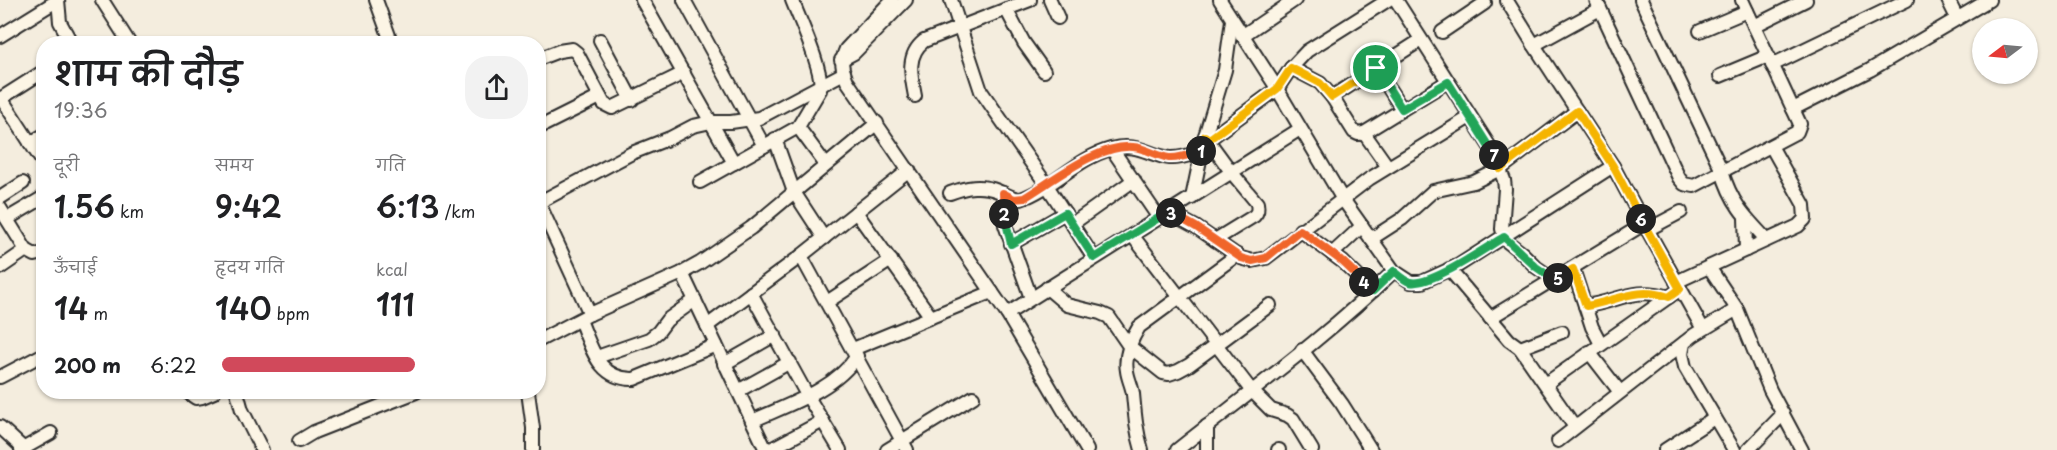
<!DOCTYPE html>
<html lang="hi">
<meta charset="utf-8">
<style>
body{margin:0;font-family:"Playpen Sans","Playpen Sans Deva",sans-serif;background:#f2f2f2;color:#202124;height:100vh;display:flex;flex-direction:column;font-size:22px;white-space:nowrap}
*{box-sizing:border-box;margin:0}
p{font-size:20px;color:#757577}
.icon{flex:none;width:33px;height:33px;fill:none;stroke:currentColor;stroke-width:2;stroke-linecap:round;stroke-linejoin:round}
.map{position:relative;flex:1;overflow:hidden}
.drawer{position:absolute;left:36px;top:36px;width:510px;height:363px;display:flex;flex-direction:column;background:#fff;border-radius:24px;box-shadow:0 2px 4px #0004}
.drawer>*{flex:none}
.needle{width:39px;rotate:254deg}
.buttons{position:absolute;left:1972px;top:18px;display:grid;gap:12px}
.buttons a{display:grid;place-items:center;width:66px;height:66px;border-radius:50%;background:#fff;box-shadow:0 2px 4px #0004;font-size:30px}
.pin{position:absolute;display:grid;place-items:center;width:51px;height:51px;color:#fff;margin:-26px;border:3px solid #fff;border-radius:50%;box-shadow:0 2px 6px #0007}
.km{position:absolute;width:30px;height:30px;margin:-15px;border-radius:50%;background:#222;color:#fff;font-size:16px;line-height:30px;text-align:center}
.round{display:grid;place-items:center;flex:none;width:63px;height:63px;border-radius:24px;background:#f2f2f2}
.head{display:flex;align-items:center;justify-content:space-between;height:102px;padding:0 18px}
h1{font-size:33px;font-weight:600;line-height:45px}
.figures{display:grid;grid-template-columns:repeat(3,1fr);gap:9px;height:102px;padding:6px 18px}
.figures div{display:grid;align-content:center}
.figures b{font-size:30px;font-weight:600}
.figures small{font-size:16px;font-weight:400}
.figures p{font-size:16px}
ul{padding:0 18px;list-style:none;font-size:20px}
li{display:grid;grid-template-columns:96px 72px 1fr;align-items:center;height:45px}
li i{height:15px;border-radius:8px;background:#d1495b}
.map>svg:first-child{display:block}
.lines{fill:none;stroke-linecap:round;stroke-linejoin:round}
.minor-casing{stroke:#2b2b2b;stroke-width:16}
.minor{stroke:#fcf5e5;stroke-width:12}
.split-1-casing{stroke:#fff;stroke-width:12}
.split-2-casing{stroke:#fff;stroke-width:12}
.split-3-casing{stroke:#fff;stroke-width:12}
.split-4-casing{stroke:#fff;stroke-width:12}
.split-5-casing{stroke:#fff;stroke-width:12}
.split-6-casing{stroke:#fff;stroke-width:12}
.split-7-casing{stroke:#fff;stroke-width:12}
.split-8-casing{stroke:#fff;stroke-width:12}
.split-1{stroke:#f5b400;stroke-width:8}
.split-2{stroke:#f0652b;stroke-width:8}
.split-3{stroke:#22a559;stroke-width:8}
.split-4{stroke:#f0652b;stroke-width:8}
.split-5{stroke:#22a559;stroke-width:8}
.split-6{stroke:#f5b400;stroke-width:8}
.split-7{stroke:#f5b400;stroke-width:8}
.split-8{stroke:#22a559;stroke-width:8}
</style>
<div class="map">
<svg width="2057" height="450" viewBox="0 0 2057 450">
<rect width="100%" height="100%" fill="#f4edde"/>
<filter id="ink" filterUnits="userSpaceOnUse"><feTurbulence type="fractalNoise" baseFrequency=".0167" numOctaves="2"/><feDisplacementMap in="SourceGraphic" scale="12" xChannelSelector="R" yChannelSelector="G"/><feConvolveMatrix kernelMatrix="1 2 1 2 8 2 1 2 1" color-interpolation-filters="sRGB"/></filter>
<g filter="url(#ink)">
<g class="lines">
<g class="minor-casing">
<g id="minor">
<polyline points="102,0 130,44"/>
<polyline points="376,0 392,44"/>
<polyline points="642,0 734,163"/>
<polyline points="684,0 764,146"/>
<path d="M892 0 846 49C840 62 842 68 847 81L1007 314 1087 450"/>
<polyline points="951,0 981,91 1046,184 1094,258"/>
<polyline points="1050,0 1058,18"/>
<polyline points="1220,0 1273,82 1342,198 1394,271 1411,282 1422,282 1459,265 1613,166"/>
<polyline points="1396,0 1492,150 1504,180 1505,189 1502,229 1505,240 1522,253 1536,267 1555,280"/>
<polyline points="1596,0 1679,178 1684,184 1694,186 1793,134 1797,132 1800,124 1742,0"/>
<path d="M1641 0 1722 171C1731 203 1746 218 1767 240"/>
<polyline points="1948,0 1957,18"/>
<polyline points="1507,1 1534,45 1613,166 1644,224 1703,329"/>
<polyline points="1006,9 1024,43 1044,71"/>
<polyline points="1754,26 1806,0"/>
<polyline points="1700,31 1747,11"/>
<polyline points="1442,32 1485,3"/>
<polyline points="0,36 58,0 60,22 72,44"/>
<polyline points="1242,36 1295,0"/>
<polyline points="600,40 632,100"/>
<polyline points="1534,45 1600,9"/>
<polyline points="538,59 559,51 572,49 577,53 604,104 612,108 684,73"/>
<polyline points="841,60 854,53 906,0"/>
<polyline points="1772,65 1907,0"/>
<polyline points="1291,68 1320,83 1332,97 1354,132 1358,134 1364,133 1447,82"/>
<polyline points="1376,68 1402,109"/>
<polyline points="1720,76 1768,56"/>
<path d="M915 96C911 76 906 55 924 41L1030 0"/>
<polyline points="1332,97 1421,40"/>
<polyline points="1,98 44,164"/>
<polyline points="0,99 44,71"/>
<polyline points="1793,109 1870,70 1989,0"/>
<polyline points="798,127 826,165"/>
<polyline points="538,128 600,97"/>
<polyline points="1364,133 1388,167"/>
<path d="M1205 136 1232 173 1257 203C1258 209 1258 212 1254 216L1215 240"/>
<polyline points="775,139 794,192 824,238"/>
<polyline points="1208,140 1277,89 1291,68 1307,51 1388,0"/>
<polyline points="30,143 44,135"/>
<polyline points="1112,149 1159,218"/>
<path d="M700 182 798 127 820 90C825 74 799 18 792 0"/>
<path d="M950 193C966 187 981 184 998 191 1006 194 1012 199 1021 199 1053 188 1077 158 1111 149 1137 142 1148 155 1170 158 1181 159 1192 154 1202 151"/>
<polyline points="1003,193 1005,225 1031,298"/>
<polyline points="0,198 23,183"/>
<polyline points="1192,198 1205,136 1225,70 1232,20"/>
<polyline points="538,201 590,314"/>
<polyline points="538,203 632,153 670,138 693,126 711,122 731,122 759,118 844,73"/>
<polyline points="0,208 26,250 35,255 44,253"/>
<polyline points="856,212 931,317"/>
<polyline points="1168,212 1196,227 1241,258 1252,261 1266,258 1369,179 1470,117"/>
<polyline points="1745,217 1746,250"/>
<polyline points="7,219 44,197"/>
<polyline points="1072,224 1134,180"/>
<polyline points="1300,230 1343,262 1373,291"/>
<polyline points="1647,230 1681,212"/>
<polyline points="1132,235 1251,390 1271,410 1287,415 1293,419 1312,450"/>
<polyline points="1371,239 1402,219 1433,191 1474,182 1500,169 1577,111"/>
<polyline points="1011,244 1065,213"/>
<polyline points="1332,254 1362,226"/>
<polyline points="801,256 907,450"/>
<polyline points="1709,267 1737,309 1770,390 1802,450"/>
<polyline points="0,268 26,250"/>
<polyline points="1449,269 1509,340 1520,348 1575,427"/>
<polyline points="1573,269 1592,327 1601,344"/>
<polyline points="682,273 766,450"/>
<polyline points="1676,282 1798,226 1805,219 1804,205 1771,146"/>
<polyline points="1047,288 1067,305 1100,313 1109,317 1129,346 1163,373 1169,374 1178,371 1189,365 1270,305"/>
<polyline points="751,293 807,395 840,450"/>
<polyline points="827,302 891,260"/>
<path d="M1585 306C1618 302 1634 286 1669 297"/>
<polyline points="1007,314 1300,129"/>
<polyline points="1490,318 1644,224"/>
<path d="M580 320C592 348 598 380 634 379L716 345"/>
<polyline points="707,326 801,256 909,170"/>
<polyline points="538,341 590,314 682,273 700,263 751,228 877,123"/>
<polyline points="1684,343 1682,354 1685,367 1734,450"/>
<polyline points="1520,348 1562,332"/>
<polyline points="853,349 992,292"/>
<polyline points="1302,350 1342,404 1371,450"/>
<polyline points="1589,352 1620,392"/>
<polyline points="597,357 649,339 658,332 667,320 695,300"/>
<polyline points="724,364 775,335"/>
<polyline points="0,377 44,354"/>
<polyline points="1547,383 1680,289"/>
<polyline points="738,391 790,362"/>
<polyline points="187,392 196,398 202,397 214,392"/>
<polyline points="237,392 242,410 262,450"/>
<polyline points="528,392 533,428 533,450"/>
<path d="M752 421C787 405 835 390 857 356"/>
<polyline points="0,427 25,450"/>
<polyline points="299,441 314,432 416,392"/>
<polyline points="1558,441 1694,335 1737,309"/>
<polyline points="21,450 51,433"/>
<polyline points="769,450 823,421"/>
<polyline points="887,450 973,397"/>
<path d="M1142 450C1136 430 1135 415 1133 394 1132 386 1128 379 1127 371 1124 355 1131 340 1139 327L1237 255"/>
<path d="M1177 450C1250 392 1327 336 1394 271"/>
<polyline points="1207,450 1207,426"/>
<polyline points="1278,450 1279,450"/>
<polyline points="1665,450 1714,418"/>
<polyline points="1748,450 1783,414"/>
</g>
</g>
<use href="#minor" class="minor"/>
</g>
</g>
<g class="lines" filter="url(#ink)">
<g class="split-1-casing">
<polyline id="split-1" points="1201,151 1205,136 1208,140 1277,89 1291,68 1320,83 1332,97 1376,68"/>
</g>
<g class="split-2-casing">
<path id="split-2" d="M1004 214 1003 193 1014 199 1024 198C1054 180 1098 144 1133 147 1146 148 1157 156 1169 158 1180 159 1191 154 1201 151"/>
</g>
<g class="split-3-casing">
<polyline id="split-3" points="1004,214 1011,244 1065,213 1094,258 1168,212 1171,213"/>
</g>
<g class="split-4-casing">
<polyline id="split-4" points="1171,213 1196,227 1241,258 1252,261 1266,258 1300,230 1343,262 1364,282"/>
</g>
<g class="split-5-casing">
<path id="split-5" d="M1364 282 1373 291 1394 271C1399 275 1404 280 1410 282 1430 287 1485 248 1504 237L1536 267 1555 280 1558 278"/>
</g>
<g class="split-6-casing">
<path id="split-6" d="M1558 278 1573 269 1586 306C1619 301 1634 286 1669 297L1680 289 1641 219"/>
</g>
<g class="split-7-casing">
<polyline id="split-7" points="1494,155 1500,169 1577,111 1613,166 1641,219"/>
</g>
<g class="split-8-casing">
<polyline id="split-8" points="1376,68 1402,109 1448,82 1494,155"/>
</g>
<use href="#split-1" class="split-1"/>
<use href="#split-2" class="split-2"/>
<use href="#split-3" class="split-3"/>
<use href="#split-4" class="split-4"/>
<use href="#split-5" class="split-5"/>
<use href="#split-6" class="split-6"/>
<use href="#split-7" class="split-7"/>
<use href="#split-8" class="split-8"/>
</g>
</svg>
<div class="buttons">
<a><svg class="needle" viewBox="-14 -14 28 28"><path d="M0-13l5 13h-10z" fill="#e53935"/><path d="M0 13l5-13h-10z" fill="#757577"/></svg></a>
</div>
<div class="pin" style="left:1376px;top:68px;background:#1e9e55"><svg class="icon" aria-label="arrive" viewBox="0 0 24 24"><path d="M6 21V4h12l-3 4 3 4H6"/></svg></div>
<b class="km" style="left:1201px;top:151px">1</b>
<b class="km" style="left:1004px;top:214px">2</b>
<b class="km" style="left:1171px;top:213px">3</b>
<b class="km" style="left:1364px;top:282px">4</b>
<b class="km" style="left:1558px;top:278px">5</b>
<b class="km" style="left:1641px;top:219px">6</b>
<b class="km" style="left:1494px;top:155px">7</b>
<section class="drawer">
<div class="head"><div><h1>शाम की दौड़</h1><p>19:36</p></div><a class="round"><svg class="icon" aria-label="share" viewBox="0 0 24 24"><path d="M12 15V3M7 8l5-5 5 5M5 13v7h14v-7"/></svg></a></div>
<div class="figures">
<div><p>दूरी</p><b>1.56<small> km</small></b></div>
<div><p>समय</p><b>9:42</b></div>
<div><p>गति</p><b>6:13<small> /km</small></b></div>
</div>
<div class="figures">
<div><p>ऊँचाई</p><b>14<small> m</small></b></div>
<div><p>हृदय गति</p><b>140<small> bpm</small></b></div>
<div><p>kcal</p><b>111</b></div>
</div>
<ul>
<li><b>200 m</b>6:22<i style="width:63%"></i></li>
</ul>
</section>
</div>
